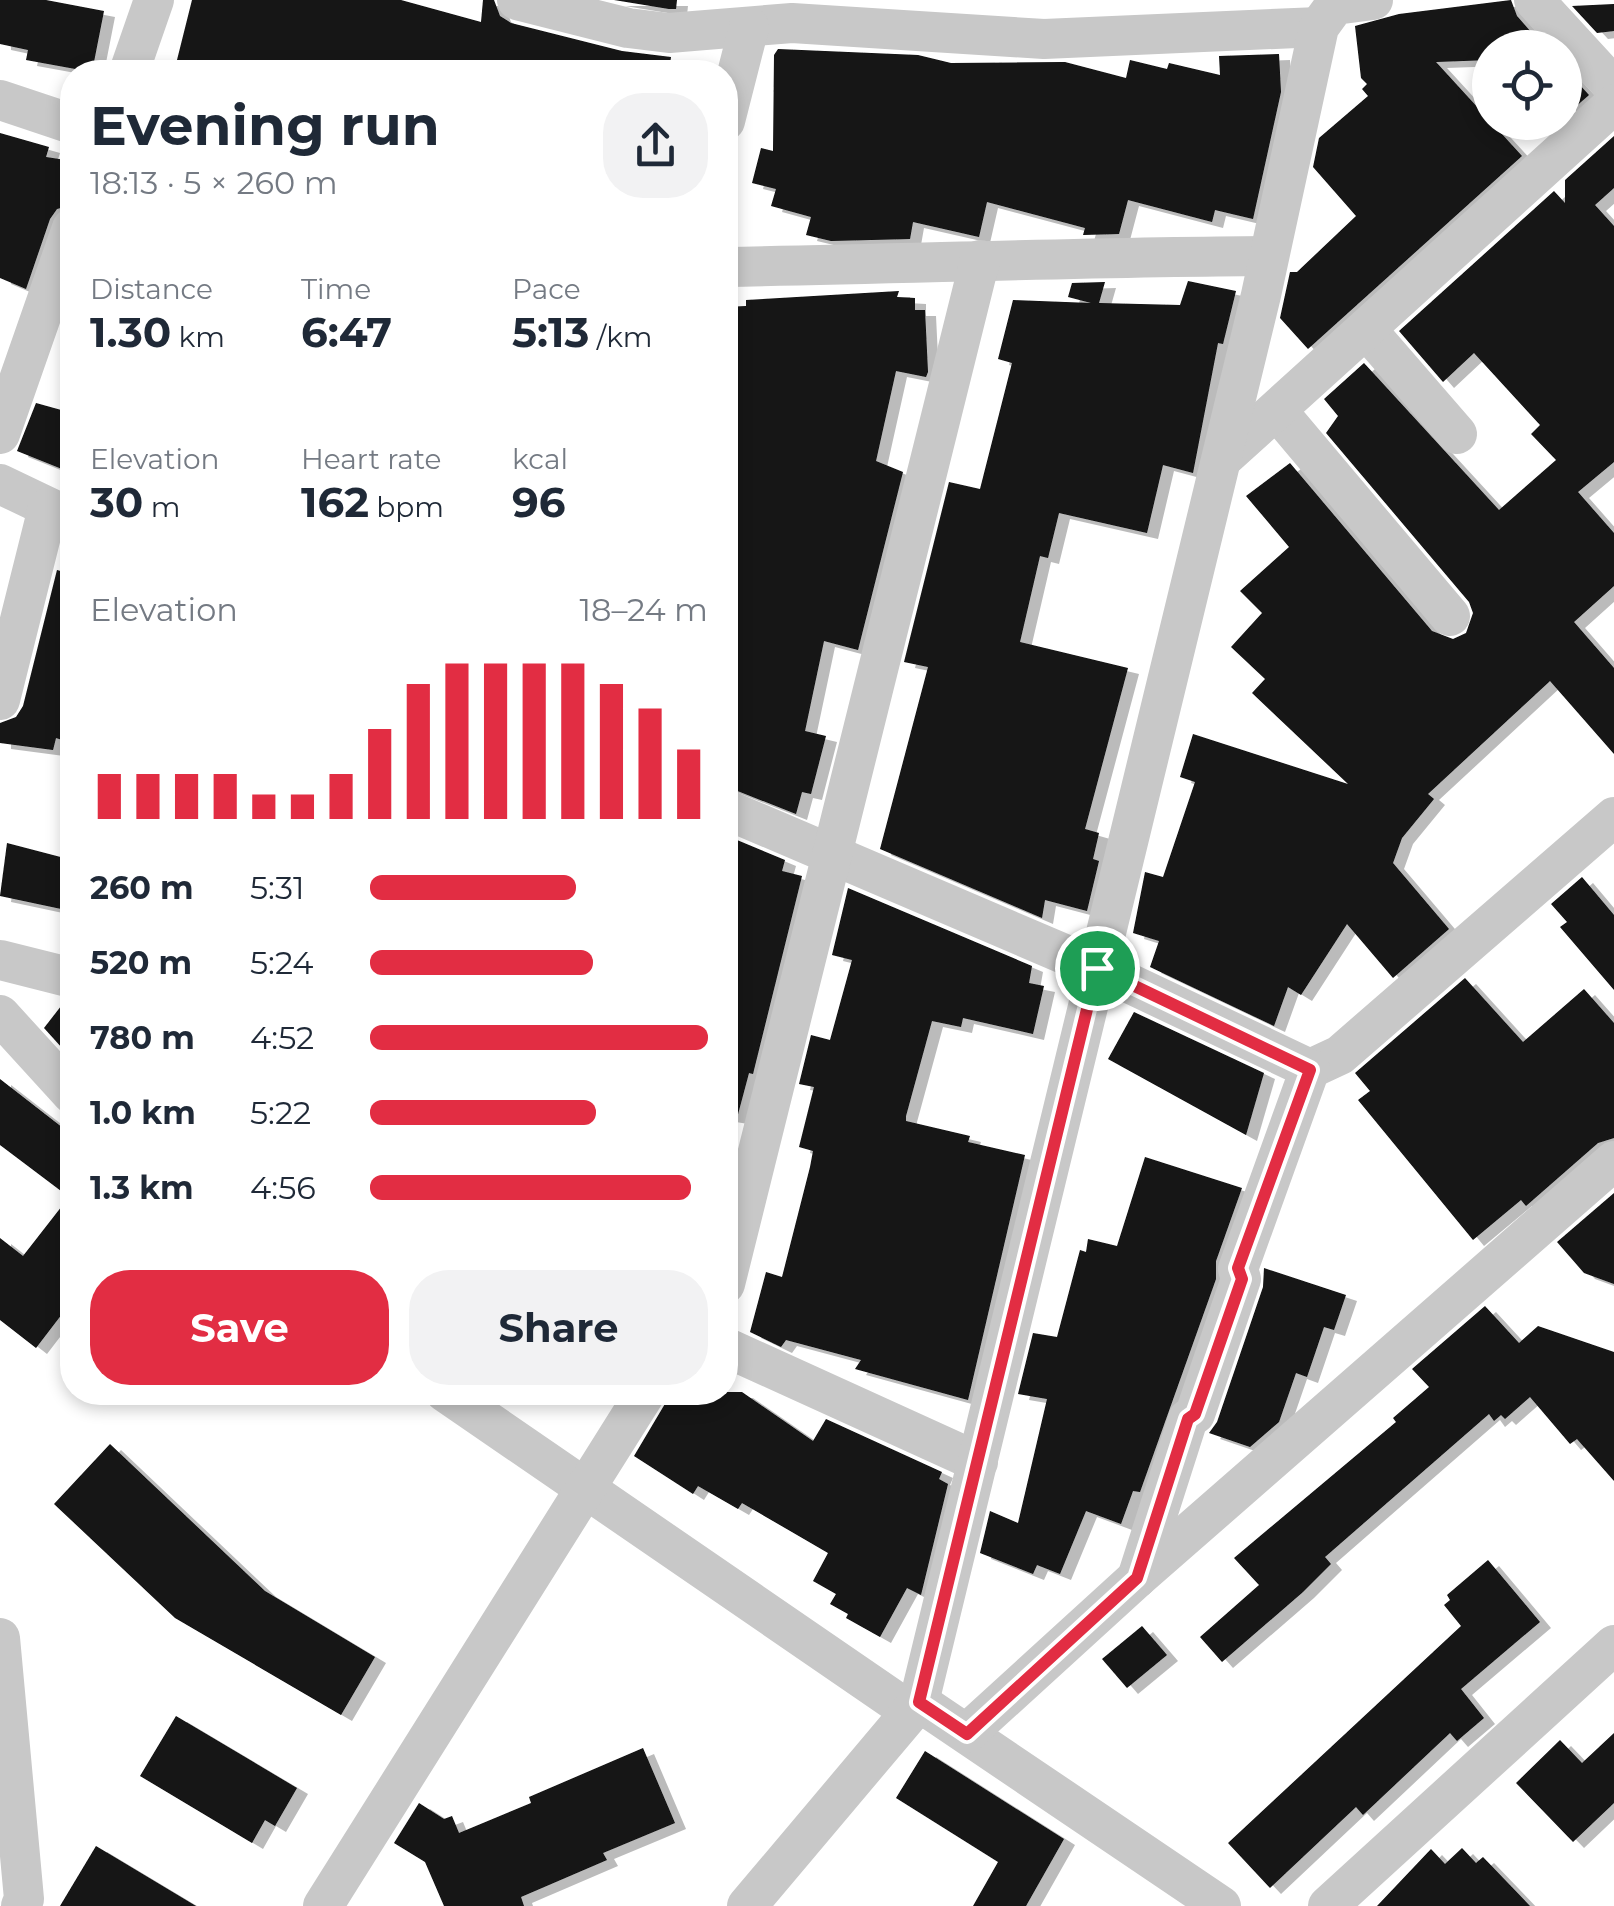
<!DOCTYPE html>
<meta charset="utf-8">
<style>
body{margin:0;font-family:Montserrat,sans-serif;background:#f2f2f3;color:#1f2937;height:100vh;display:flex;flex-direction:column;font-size:38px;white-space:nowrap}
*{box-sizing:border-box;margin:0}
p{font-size:32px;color:#747a83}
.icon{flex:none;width:55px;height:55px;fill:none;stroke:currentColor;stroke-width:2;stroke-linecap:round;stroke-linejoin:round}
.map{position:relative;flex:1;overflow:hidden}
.side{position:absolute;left:60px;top:60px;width:678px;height:1345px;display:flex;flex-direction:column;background:#fff;border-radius:40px;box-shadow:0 5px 15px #0003}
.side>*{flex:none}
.fabs{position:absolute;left:1472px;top:30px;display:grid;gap:20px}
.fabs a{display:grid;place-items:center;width:110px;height:110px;border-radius:50%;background:#fff;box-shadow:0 5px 15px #0003;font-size:50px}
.pin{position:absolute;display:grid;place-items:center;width:85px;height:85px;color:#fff;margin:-42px;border:5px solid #fff;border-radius:50%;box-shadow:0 2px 10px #0007}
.round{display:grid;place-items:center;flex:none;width:105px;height:105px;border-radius:40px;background:#f2f2f3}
.headline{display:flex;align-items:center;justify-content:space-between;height:170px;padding:0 30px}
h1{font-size:55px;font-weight:700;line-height:75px}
.stats{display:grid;grid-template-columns:repeat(3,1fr);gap:15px;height:170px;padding:10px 30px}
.stats div{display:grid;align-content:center}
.stats b{font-size:42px;font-weight:700}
.stats small{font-size:28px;font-weight:400}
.stats p{font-size:28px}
.chart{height:280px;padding:20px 30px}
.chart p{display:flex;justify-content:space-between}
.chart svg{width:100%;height:180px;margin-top:10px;stroke:#e22d43;stroke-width:6}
.action{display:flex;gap:20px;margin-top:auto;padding:20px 30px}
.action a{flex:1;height:115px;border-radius:40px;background:#e22d43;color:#fff;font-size:40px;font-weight:700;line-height:115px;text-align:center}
.action a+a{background:#f2f2f3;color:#1f2937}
ul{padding:0 30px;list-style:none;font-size:32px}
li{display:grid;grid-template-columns:160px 120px 1fr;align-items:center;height:75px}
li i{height:25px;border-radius:12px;background:#e22d43}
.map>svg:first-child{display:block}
.building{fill:#121212;filter:url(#shadow)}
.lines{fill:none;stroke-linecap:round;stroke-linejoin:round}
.street{stroke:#c8c8c8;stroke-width:40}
.route-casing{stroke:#fff;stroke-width:20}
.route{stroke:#e22d43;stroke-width:12}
</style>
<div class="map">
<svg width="1614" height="1906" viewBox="0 0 1614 1906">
<defs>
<filter id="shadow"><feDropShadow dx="11" dy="6" stdDeviation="0" flood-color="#0004"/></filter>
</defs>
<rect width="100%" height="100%" fill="#fff"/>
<g class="building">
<polygon points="0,0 46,0 104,11 92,72 26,60 28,50 0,44"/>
<polygon points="192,0 401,0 481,22 483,0 494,0 500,16 511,23 622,51 671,57 669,72 336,72 303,64 300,72 186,72 189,64 177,60"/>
<polygon points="614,0 677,0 676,9 669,9"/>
<polygon points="1511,0 1517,16 1545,48 1490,48 1490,60 1436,62 1522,156 1308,349 1280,318 1290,272 1297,272 1356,216 1313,167 1319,138 1368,96 1362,89 1367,84 1361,78 1355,26 1399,14"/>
<polygon points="1614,4 1614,31 1597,33 1572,6"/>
<polygon points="778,49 918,55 951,63 1065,62 1126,78 1130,60 1167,69 1169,63 1220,75 1219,56 1279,54 1281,92 1253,219 1215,210 1212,222 1128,200 1119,234 1083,235 1085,228 987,202 979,237 913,222 910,239 831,241 806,235 811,217 771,206 776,189 752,183 761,148 773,151 774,55"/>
<polygon points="1565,69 1589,95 1565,116"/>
<polygon points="0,133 49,147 46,157 72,161 72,205 57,209 50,219 26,289 0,278"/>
<polygon points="1614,136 1614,188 1595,205 1614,226 1614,462 1578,492 1614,533 1614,586 1574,622 1614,668 1614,754 1550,681 1428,794 1434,799 1402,838 1393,863 1449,929 1393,978 1347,924 1301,995 1288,987 1274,1026 1150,967 1159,941 1133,933 1145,872 1163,877 1195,782 1180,777 1193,734 1348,784 1252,693 1265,679 1231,647 1262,613 1240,591 1289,547 1246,496 1290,463 1432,631 1453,639 1466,633 1473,613 1469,602 1326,433 1338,416 1324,399 1364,363 1499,510 1556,460 1531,434 1540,425 1474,353 1443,382 1399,331 1554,191 1565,203 1565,180"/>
<polygon points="1188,281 1236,291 1223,344 1218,343 1193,473 1163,465 1147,533 1059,513 1048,558 1040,556 1020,642 1128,668 1085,829 1099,833 1093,859 1099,861 1087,911 1045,900 1042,918 880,849 928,667 904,662 949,482 980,489 1012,363 998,359 1013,300 1091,303 1068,297 1072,283 1105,282 1099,303 1180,305"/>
<polygon points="899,291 897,297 915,298 915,310 925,310 928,372 926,377 896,371 876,461 903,472 858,650 824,641 805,731 826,736 811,794 802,792 796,814 725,786 725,307 746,306 746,300"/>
<polygon points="36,403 72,413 72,473 17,451"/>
<polygon points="57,570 72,574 72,743 56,738 53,750 0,743 0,723 16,717 23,706"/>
<polygon points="725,835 785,860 782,871 802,876 753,1074 749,1073 737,1118 725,1116"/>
<polygon points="7,843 72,860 66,910 0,896"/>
<polygon points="1582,877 1614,915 1614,990 1560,927 1567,922 1551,904"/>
<polygon points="848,888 1032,966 1029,983 1044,986 1033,1034 963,1018 961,1027 932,1021 906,1116 906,1121 970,1136 968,1142 1025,1155 968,1400 855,1369 861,1360 786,1340 781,1347 750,1332 766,1272 782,1277 810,1167 813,1151 799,1147 814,1087 799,1084 811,1035 830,1040 852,960 832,955"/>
<polygon points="1465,978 1523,1042 1584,989 1614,1023 1614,1138 1598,1143 1526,1206 1521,1200 1473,1240 1358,1100 1370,1091 1355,1073"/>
<polygon points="65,1001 72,1001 72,1059 44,1028"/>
<polygon points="1134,1012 1264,1073 1246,1135 1108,1059"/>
<polygon points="0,1079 72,1135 72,1301 36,1348 0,1320 0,1238 23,1256 69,1197 0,1145"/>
<polygon points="1145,1157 1242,1188 1216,1261 1216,1279 1140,1492 1133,1491 1121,1524 1086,1511 1060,1574 1037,1565 1033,1574 980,1553 990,1511 1018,1523 1047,1399 1018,1394 1033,1333 1057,1337 1080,1250 1086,1252 1088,1239 1117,1246"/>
<polygon points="1614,1193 1614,1284 1584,1273 1557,1242"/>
<polygon points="1264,1268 1346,1295 1334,1330 1324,1327 1307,1377 1296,1373 1279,1422 1250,1447 1209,1433 1217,1422 1263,1287"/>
<polygon points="1485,1306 1519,1343 1538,1326 1614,1352 1614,1481 1577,1439 1570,1444 1530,1397 1505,1419 1501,1415 1494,1421 1489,1414 1325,1557 1331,1564 1303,1592 1222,1662 1200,1637 1259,1585 1234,1558 1396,1422 1393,1418 1429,1387 1412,1369"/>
<polygon points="672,1392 742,1392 813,1441 826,1419 942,1472 939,1479 948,1484 921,1595 907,1588 880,1637 846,1618 848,1614 830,1604 836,1594 813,1581 828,1553 742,1503 738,1509 698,1486 693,1494 634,1456"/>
<polygon points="110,1444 265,1591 375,1657 341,1715 175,1618 54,1504"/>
<polygon points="1488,1560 1540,1622 1461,1689 1484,1718 1457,1741 1450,1733 1363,1815 1356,1807 1270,1888 1228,1843 1461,1626 1444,1605 1450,1600 1447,1595"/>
<polygon points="1142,1626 1167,1655 1127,1688 1102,1659"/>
<polygon points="176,1716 297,1788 275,1826 265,1820 252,1843 140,1776"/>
<polygon points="1614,1733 1614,1803 1573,1842 1516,1783 1560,1740 1582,1763"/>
<polygon points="643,1748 675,1823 603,1853 607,1860 521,1897 524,1906 444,1906 425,1862 394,1843 419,1803 444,1819 452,1816 459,1833 531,1803 529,1797"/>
<polygon points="925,1751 1064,1839 1026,1906 973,1906 998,1862 896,1798"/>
<polygon points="96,1846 196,1906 60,1906"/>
<polygon points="1462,1848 1476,1863 1483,1857 1530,1906 1377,1906 1431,1849 1445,1864"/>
</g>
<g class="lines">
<g class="street">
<polyline points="517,0 628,28 669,33 792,23 1044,39 1319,27"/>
<polyline points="1534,0 1614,87"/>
<polyline points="129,72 154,0"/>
<polyline points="0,100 72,124"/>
<polyline points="725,121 749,27"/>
<path d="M725 267C906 264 1086 257 1267 256"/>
<polyline points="1366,329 1457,434"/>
<polyline points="1278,412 1450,616"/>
<polyline points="0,434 72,228"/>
<polyline points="1222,459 1614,104"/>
<polyline points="0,484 69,517"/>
<polyline points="0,700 48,508"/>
<polyline points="725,809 1097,968 1310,1069 1340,1055 1614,817"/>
<polyline points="0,960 72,978"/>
<polyline points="0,1015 72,1094"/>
<polyline points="725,1284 980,260"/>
<polyline points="725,1347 978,1462"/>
<polyline points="445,1392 911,1712"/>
<polyline points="1137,1578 1188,1419 1195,1414 1241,1279 1238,1269 1310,1069"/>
<polyline points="0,1638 24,1899 21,1906"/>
<polyline points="919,1702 1221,1906"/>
<polyline points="967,1733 1137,1578 1614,1161"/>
<polyline points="323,1906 646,1392"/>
<polyline points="747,1906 919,1702 1261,295 1319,27 1335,5 1373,0"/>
<polyline points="1328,1906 1614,1645"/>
</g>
</g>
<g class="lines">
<g class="route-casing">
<polygon id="route" points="1097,968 1310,1070 1238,1268 1242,1279 1195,1414 1188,1419 1137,1578 967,1734 919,1702"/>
</g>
<use href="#route" class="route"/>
</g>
</svg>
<div class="fabs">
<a><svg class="icon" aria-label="locate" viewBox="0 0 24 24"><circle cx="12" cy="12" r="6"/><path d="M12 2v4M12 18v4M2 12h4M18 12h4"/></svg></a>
</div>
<div class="pin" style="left:1097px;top:968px;background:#1e9e55"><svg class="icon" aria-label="arrive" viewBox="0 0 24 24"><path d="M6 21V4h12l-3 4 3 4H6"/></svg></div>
<section class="side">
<div class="headline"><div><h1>Evening run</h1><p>18:13 · 5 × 260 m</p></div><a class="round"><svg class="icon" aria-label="share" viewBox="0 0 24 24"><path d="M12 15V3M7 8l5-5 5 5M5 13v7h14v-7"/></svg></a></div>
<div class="stats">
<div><p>Distance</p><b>1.30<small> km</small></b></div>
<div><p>Time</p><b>6:47</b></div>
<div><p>Pace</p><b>5:13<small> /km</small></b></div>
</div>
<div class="stats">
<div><p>Elevation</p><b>30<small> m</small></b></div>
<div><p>Heart rate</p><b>162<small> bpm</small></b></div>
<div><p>kcal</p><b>96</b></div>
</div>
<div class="chart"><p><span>Elevation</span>18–24 m</p>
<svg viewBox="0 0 160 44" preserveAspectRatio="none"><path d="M5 44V33M15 44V33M25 44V33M35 44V33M45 44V38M55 44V38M65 44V33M75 44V22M85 44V11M95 44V6M105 44V6M115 44V6M125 44V6M135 44V11M145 44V17M155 44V27"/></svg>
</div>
<ul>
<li><b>260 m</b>5:31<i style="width:61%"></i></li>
<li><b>520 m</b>5:24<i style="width:66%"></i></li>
<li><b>780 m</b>4:52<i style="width:100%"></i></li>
<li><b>1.0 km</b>5:22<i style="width:67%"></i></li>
<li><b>1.3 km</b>4:56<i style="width:95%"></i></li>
</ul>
<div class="action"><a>Save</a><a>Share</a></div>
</section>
</div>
